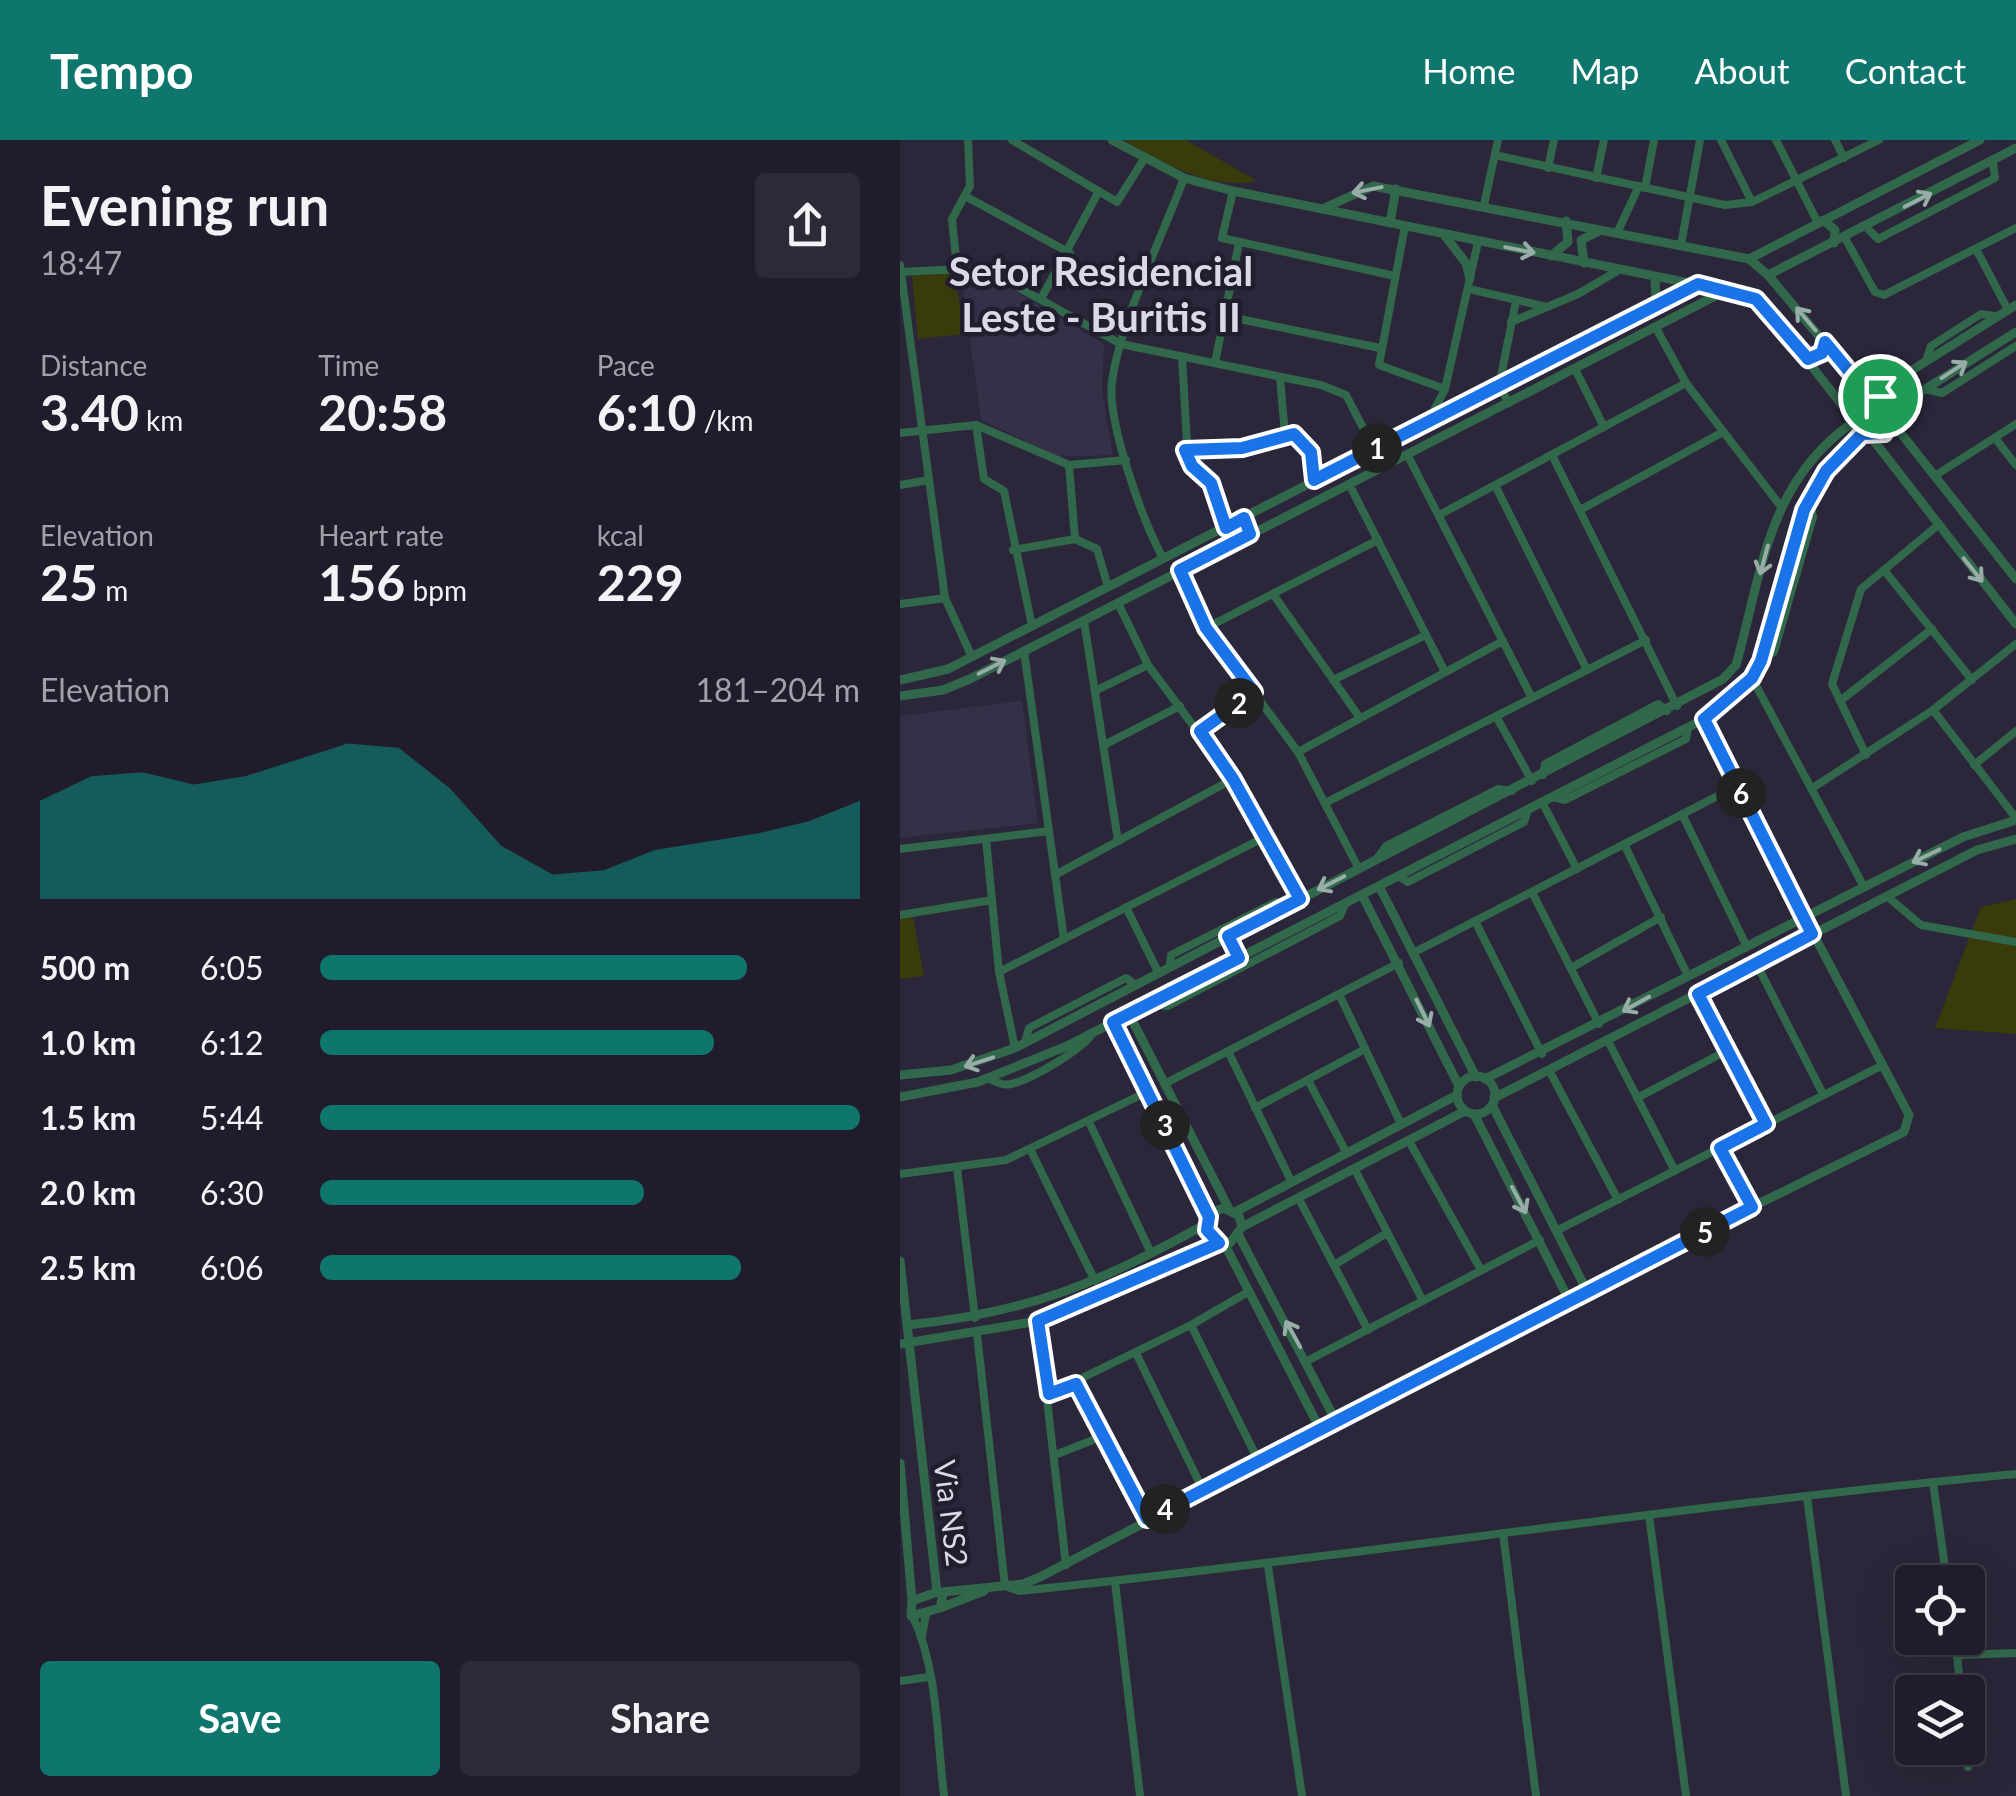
<!DOCTYPE html>
<meta charset="utf-8">
<style>
body{margin:0;font-family:Lato,sans-serif;background:#2d2937;color:#f1f3f6;height:100vh;display:flex;flex-direction:column;font-size:38px;white-space:nowrap}
*{box-sizing:border-box;margin:0}
p{font-size:32px;color:#a2a1a9}
.icon{flex:none;width:55px;height:55px;fill:none;stroke:currentColor;stroke-width:2;stroke-linecap:round;stroke-linejoin:round}
.map{position:relative;flex:1;overflow:hidden}
.details{display:flex;flex-direction:column;background:#201c2b;width:900px}
.details>*{flex:none}
.tools{position:absolute;left:995px;top:1425px;display:grid;gap:20px}
.tools a{display:grid;place-items:center;width:90px;height:90px;border-radius:10px;background:#201c2b;box-shadow:0 10px 40px #0002,0 0 0 2px #3d3a47;font-size:50px}
.pin{position:absolute;display:grid;place-items:center;width:85px;height:85px;color:#fff;margin:-42px;border:5px solid #fff;border-radius:50%;box-shadow:0 2px 10px #0007}
.km{position:absolute;width:50px;height:50px;margin:-25px;border-radius:50%;background:#222;color:#fff;font-size:28px;line-height:50px;text-align:center}
.round{display:grid;place-items:center;flex:none;width:105px;height:105px;border-radius:10px;background:#2d2937}
.overview{display:flex;align-items:center;justify-content:space-between;height:170px;padding:0 40px}
h1{font-size:55px;font-weight:700;line-height:75px}
.stats{display:grid;grid-template-columns:repeat(3,1fr);gap:15px;height:170px;padding:10px 40px}
.stats div{display:grid;align-content:center}
.stats b{font-size:50px;font-weight:700}
.stats small{font-size:28px;font-weight:400}
.stats p{font-size:28px}
.chart{height:280px;padding:20px 40px}
.chart p{display:flex;justify-content:space-between}
.chart svg{width:100%;height:180px;margin-top:10px;fill:#0f766e;opacity:.7}
.button{display:flex;gap:20px;margin-top:auto;padding:20px 40px}
.button a{flex:1;height:115px;border-radius:10px;background:#0f766e;color:#fff;font-size:40px;font-weight:700;line-height:115px;text-align:center}
.button a+a{background:#2d2937;color:#f1f3f6}
ul{padding:0 40px;list-style:none;font-size:32px}
li{display:grid;grid-template-columns:160px 120px 1fr;align-items:center;height:75px}
li i{height:25px;border-radius:12px;background:#0f766e}
header{display:flex;align-items:center;gap:60px;box-sizing:border-box;height:140px;padding:0 50px;background:#0f766e;color:#fff}
header strong{font-size:48px}
nav{display:flex;gap:55px;margin-inline-start:auto;font-size:35px}
main{display:flex;flex:1;min-height:0}
.map>svg:first-child{display:block}
.built{fill:#352f47}
.green{fill:#393c0a}
.lines{fill:none;stroke-linecap:round;stroke-linejoin:round}
.minor{stroke:#31684b;stroke-width:8}
.tertiary{stroke:#31684b;stroke-width:9}
.oneway{stroke:#98aca8}
.route-casing{stroke:#fff;stroke-width:20}
.route{stroke:#1a73e8;stroke-width:12}
.labels{text-anchor:middle;dominant-baseline:central;stroke-width:9;stroke-linejoin:round;paint-order:stroke}
.street-label{font-size:30px;fill:#dcd9e6;stroke:#211d2e}
.district-label{font-size:40px;font-weight:bold;fill:#dcd9e6;stroke:#211d2e}
</style>
<header>
<strong>Tempo</strong>
<nav><a>Home</a><a>Map</a><a>About</a><a>Contact</a></nav>
</header>
<main>
<section class="details">
<div class="overview"><div><h1>Evening run</h1><p>18:47</p></div><a class="round"><svg class="icon" aria-label="share" viewBox="0 0 24 24"><path d="M12 15V3M7 8l5-5 5 5M5 13v7h14v-7"/></svg></a></div>
<div class="stats">
<div><p>Distance</p><b>3.40<small> km</small></b></div>
<div><p>Time</p><b>20:58</b></div>
<div><p>Pace</p><b>6:10<small> /km</small></b></div>
</div>
<div class="stats">
<div><p>Elevation</p><b>25<small> m</small></b></div>
<div><p>Heart rate</p><b>156<small> bpm</small></b></div>
<div><p>kcal</p><b>229</b></div>
</div>
<div class="chart"><p><span>Elevation</span>181–204 m</p>
<svg viewBox="0 0 160 44" preserveAspectRatio="none"><path d="M0 44V20L10 14L20 13L30 16L40 14L50 10L60 6L70 7L80 17L90 31L100 38L110 37L120 32L130 30L140 28L150 25L160 20V44z"/></svg>
</div>
<ul>
<li><b>500 m</b>6:05<i style="width:79%"></i></li>
<li><b>1.0 km</b>6:12<i style="width:73%"></i></li>
<li><b>1.5 km</b>5:44<i style="width:100%"></i></li>
<li><b>2.0 km</b>6:30<i style="width:60%"></i></li>
<li><b>2.5 km</b>6:06<i style="width:78%"></i></li>
</ul>
<div class="button"><a>Save</a><a>Share</a></div>
</section>
<div class="map">
<svg width="1116" height="1656" viewBox="0 0 1116 1656">
<rect width="100%" height="100%" fill="#2b2639"/>
<g class="built">
<polygon points="61,133 100,142 204,204 202,251 213,315 159,317 81,280"/>
<polygon points="122,561 138,683 0,698 0,576"/>
</g>
<g class="green">
<path d="M224 0H286L357 41C310 50 263 24 224 0Z"/>
<polygon points="55,133 64,194 18,199 12,136"/>
<polygon points="1116,759 1116,894 1035,888 1081,767"/>
<polygon points="13,777 24,836 0,839 0,779"/>
</g>
<g class="lines">
<g class="minor">
<polyline points="112,0 217,62 244,19"/>
<polyline points="821,0 852,62"/>
<polyline points="876,0 918,83"/>
<polyline points="935,0 944,18"/>
<polyline points="595,15 825,65 852,62 979,0"/>
<polyline points="648,28 654,0"/>
<polyline points="696,38 704,0"/>
<polyline points="745,48 754,0"/>
<polyline points="333,51 322,98 495,136"/>
<polyline points="65,56 170,113"/>
<polyline points="584,65 598,0"/>
<polyline points="505,86 479,225 545,249"/>
<polyline points="966,87 978,99 1095,38 1093,22"/>
<polyline points="717,93 739,46"/>
<polyline points="945,98 975,152 984,155 1116,88"/>
<polyline points="781,105 800,0"/>
<polyline points="1076,109 1107,168"/>
<polyline points="0,125 45,458 72,517"/>
<polyline points="57,128 52,79 70,46 68,0"/>
<polyline points="0,132 83,128 221,204 421,245 446,255 474,309"/>
<polyline points="569,149 647,167"/>
<polyline points="142,157 199,51"/>
<polyline points="325,176 480,208"/>
<polyline points="611,182 678,154 719,130"/>
<polyline points="756,188 786,243 879,364"/>
<polyline points="282,217 288,320 311,343 325,388"/>
<polyline points="1027,218 1031,206 1081,174 1094,176"/>
<polyline points="315,223 339,103"/>
<polyline points="675,229 704,287"/>
<polyline points="380,237 385,295"/>
<polyline points="1025,249 1042,253 1116,206"/>
<polyline points="609,263 599,246 616,161"/>
<polyline points="528,282 545,249 578,102"/>
<polyline points="76,285 84,339 104,351 132,486"/>
<polyline points="0,293 76,285 169,325 226,320"/>
<polyline points="1095,298 1116,325"/>
<polyline points="285,309 342,308 394,294 411,313 414,340"/>
<polyline points="507,314 632,558"/>
<polyline points="652,315 777,566"/>
<polyline points="169,325 175,399 197,409 208,447"/>
<polyline points="1036,335 1116,284"/>
<polyline points="449,344 545,532"/>
<polyline points="0,345 29,340"/>
<polyline points="595,345 687,530"/>
<polyline points="680,370 823,292"/>
<polyline points="539,375 786,243"/>
<polyline points="113,410 175,399"/>
<path d="M263 418C243 382 207 282 212 242 219 185 263 95 284 38"/>
<polyline points="280,430 306,488 398,612 459,729"/>
<polyline points="984,430 1072,540"/>
<polyline points="373,454 460,578"/>
<polyline points="218,463 248,525 333,639 399,759"/>
<polyline points="0,464 45,458"/>
<polyline points="184,481 218,701"/>
<polyline points="306,488 478,400"/>
<polyline points="124,511 164,799"/>
<polyline points="862,517 874,512 913,377 909,360"/>
<polyline points="852,538 964,747"/>
<polyline points="433,540 526,495"/>
<polyline points="195,551 248,525"/>
<polyline points="940,561 1032,489"/>
<polyline points="1033,570 1116,678"/>
<polyline points="596,576 632,641"/>
<polyline points="804,579 905,778"/>
<polyline points="299,591 354,552"/>
<polyline points="204,605 280,566"/>
<polyline points="398,612 603,501"/>
<polyline points="966,615 932,544 961,449 1037,386"/>
<polyline points="1074,625 1116,591"/>
<polyline points="643,635 645,624 758,564 767,571"/>
<polyline points="914,647 1033,570 1116,504"/>
<polyline points="653,657 665,660 786,599 788,589"/>
<polyline points="642,662 677,729"/>
<polyline points="425,663 746,500"/>
<polyline points="782,674 847,807"/>
<polyline points="86,699 99,832 365,697"/>
<polyline points="724,704 788,836"/>
<polyline points="0,709 149,691"/>
<polyline points="476,720 486,706 598,649 612,651"/>
<polyline points="155,735 333,639"/>
<polyline points="498,736 508,742 624,682 628,669"/>
<polyline points="632,752 699,884"/>
<polyline points="988,757 1021,785 1116,802"/>
<polyline points="226,767 258,832"/>
<polyline points="0,775 92,760"/>
<polyline points="575,781 642,914"/>
<polyline points="515,812 837,646"/>
<polyline points="856,823 923,954"/>
<polyline points="270,826 271,815 376,762 389,765"/>
<polyline points="671,828 761,777"/>
<polyline points="99,832 115,908"/>
<polyline points="439,854 501,984"/>
<polyline points="799,854 866,984"/>
<polyline points="250,864 268,866 440,776 445,764"/>
<polyline points="707,899 775,1031"/>
<polyline points="125,902 129,888 226,838 234,844"/>
<polyline points="328,911 391,1041"/>
<polyline points="649,930 718,1060"/>
<path d="M88 938C96 942 103 946 111 944 130 940 186 908 193 892"/>
<polyline points="408,940 446,1012"/>
<polyline points="264,944 499,823"/>
<polyline points="737,958 828,910"/>
<polyline points="355,968 465,909"/>
<polyline points="189,982 251,1113"/>
<polyline points="509,1001 581,1130"/>
<polyline points="820,1008 852,1067"/>
<polyline points="131,1011 195,1141"/>
<polyline points="57,1028 75,1178"/>
<polyline points="455,1030 523,1161"/>
<polyline points="0,1034 106,1020 249,951"/>
<polyline points="399,1059 468,1190"/>
<polyline points="656,1091 983,925"/>
<polyline points="434,1125 487,1093"/>
<polyline points="138,1181 166,1425"/>
<polyline points="291,1185 359,1322"/>
<path d="M77 1194 105 1446 119 1451C452 1417 783 1365 1116 1334"/>
<polyline points="236,1213 303,1350"/>
<polyline points="407,1221 640,1100"/>
<polyline points="176,1244 247,1379"/>
<polyline points="149,1254 291,1185 348,1152"/>
<polyline points="155,1315 203,1296"/>
<polyline points="1033,1342 1047,1442"/>
<polyline points="907,1357 946,1656"/>
<polyline points="749,1375 786,1656"/>
<polyline points="603,1393 636,1656"/>
<polyline points="368,1426 402,1656"/>
<polyline points="215,1442 240,1656"/>
<path d="M13 1477C38 1530 37 1599 44 1656"/>
<polyline points="22,1496 26,1474"/>
<polyline points="1055,1498 1061,1552"/>
<polyline points="1057,1515 1116,1513"/>
<polyline points="0,1541 29,1537"/>
<polyline points="1066,1608 1068,1627"/>
</g>
<g class="tertiary">
<polyline points="212,0 284,38 333,51 844,154 865,167 950,275"/>
<polyline points="422,69 473,46 849,119 868,135 968,255"/>
<polyline points="923,80 935,90 934,103"/>
<polyline points="490,83 496,49"/>
<polyline points="545,96 566,123 570,139"/>
<polyline points="651,116 668,102 666,81"/>
<polyline points="849,119 1080,0"/>
<polyline points="684,123 681,100 699,91"/>
<polyline points="868,135 1116,8"/>
<polyline points="755,137 756,167"/>
<polyline points="974,254 1116,165"/>
<circle cx="972" cy="276" r="21"/>
<polyline points="992,270 1116,192"/>
<polyline points="992,282 1116,439"/>
<polyline points="971,297 1116,484"/>
<polyline points="0,540 48,529 798,144"/>
<polyline points="0,556 43,550 70,539 827,150"/>
<polyline points="479,746 576,937"/>
<polyline points="462,755 559,946"/>
<polyline points="229,874 329,1069"/>
<polyline points="213,883 309,1077"/>
<path d="M0 935 51 930 115 908 823 539 836 525C862 433 867 343 952 283"/>
<circle cx="576" cy="955" r="19"/>
<polyline points="585,939 1063,697 1116,680"/>
<polyline points="0,957 78,942 167,906 804,579 852,538 867,503 904,370 926,331 962,295"/>
<polyline points="594,958 1077,710 1116,699"/>
<polyline points="592,965 688,1153"/>
<polyline points="574,974 670,1162"/>
<polyline points="335,1072 557,955"/>
<polyline points="342,1087 339,1076 324,1068 313,1072 306,1084 313,1100 330,1103 342,1087 565,971"/>
<polyline points="339,1096 436,1281"/>
<polyline points="324,1103 420,1289"/>
<polyline points="0,1121 37,1452 43,1454 40,1468 11,1476 12,1461 37,1452"/>
<path d="M7 1185C131 1172 197 1144 306 1084"/>
<polyline points="0,1204 138,1181 319,1103"/>
<polyline points="0,1323 12,1460"/>
<polyline points="42,1452 123,1444 140,1437 852,1067 1004,992 1009,975 905,778"/>
<polyline points="40,1468 84,1451"/>
</g>
</g>
<defs><path id="oneway-shaft" d="M-6 0H5M1.5-3L5.5 0L1.5 3" fill="none" stroke-width="1.6" stroke-linecap="round" stroke-linejoin="round" transform="scale(2.5)"/></defs>
<g class="oneway">
<use href="#oneway-shaft" transform="translate(467 50) rotate(169)"/>
<use href="#oneway-shaft" transform="translate(1018 60) rotate(-27)"/>
<use href="#oneway-shaft" transform="translate(620 110) rotate(11)"/>
<use href="#oneway-shaft" transform="translate(906 179) rotate(-130)"/>
<use href="#oneway-shaft" transform="translate(1054 230) rotate(-33)"/>
<use href="#oneway-shaft" transform="translate(864 420) rotate(105)"/>
<use href="#oneway-shaft" transform="translate(1073 430) rotate(51)"/>
<use href="#oneway-shaft" transform="translate(92 527) rotate(-27)"/>
<use href="#oneway-shaft" transform="translate(1026 716) rotate(154)"/>
<use href="#oneway-shaft" transform="translate(431 743) rotate(153)"/>
<use href="#oneway-shaft" transform="translate(736 864) rotate(151)"/>
<use href="#oneway-shaft" transform="translate(523 873) rotate(64)"/>
<use href="#oneway-shaft" transform="translate(79 922) rotate(162)"/>
<use href="#oneway-shaft" transform="translate(619 1060) rotate(62)"/>
<use href="#oneway-shaft" transform="translate(393 1194) rotate(-119)"/>
</g>
<g class="lines">
<g class="route-casing">
<polygon id="route" points="798,144 856,159 908,219 922,213 925,202 968,254 986,259 993,276 984,293 962,294 926,331 904,370 861,521 852,538 804,579 912,794 798,854 866,984 820,1008 852,1067 247,1379 176,1244 149,1254 138,1181 319,1103 307,1090 309,1077 213,882 339,818 328,796 400,759 333,639 300,591 354,552 306,488 280,430 350,394 344,378 326,388 311,343 292,326 285,310 342,308 394,294 411,312 414,340"/>
</g>
<use href="#route" class="route"/>
</g>
<g class="labels">
<g class="street-label">
<text transform="translate(52 1373) rotate(83)">Via NS2</text>
</g>
<g class="district-label">
<text x="201" y="131">Setor Residencial<tspan x="201" dy="46">Leste - Buritis II</tspan></text>
</g>
</g>
</svg>
<div class="tools">
<a><svg class="icon" aria-label="locate" viewBox="0 0 24 24"><circle cx="12" cy="12" r="6"/><path d="M12 2v4M12 18v4M2 12h4M18 12h4"/></svg></a>
<a><svg class="icon" aria-label="layers" viewBox="0 0 24 24"><path d="M12 4l9 5-9 5-9-5zM3 14l9 5 9-5"/></svg></a>
</div>
<div class="pin" style="left:980px;top:256px;background:#1e9e55"><svg class="icon" aria-label="arrive" viewBox="0 0 24 24"><path d="M6 21V4h12l-3 4 3 4H6"/></svg></div>
<b class="km" style="left:477px;top:308px">1</b>
<b class="km" style="left:339px;top:563px">2</b>
<b class="km" style="left:265px;top:985px">3</b>
<b class="km" style="left:265px;top:1369px">4</b>
<b class="km" style="left:805px;top:1092px">5</b>
<b class="km" style="left:841px;top:653px">6</b>
</div>
</main>
